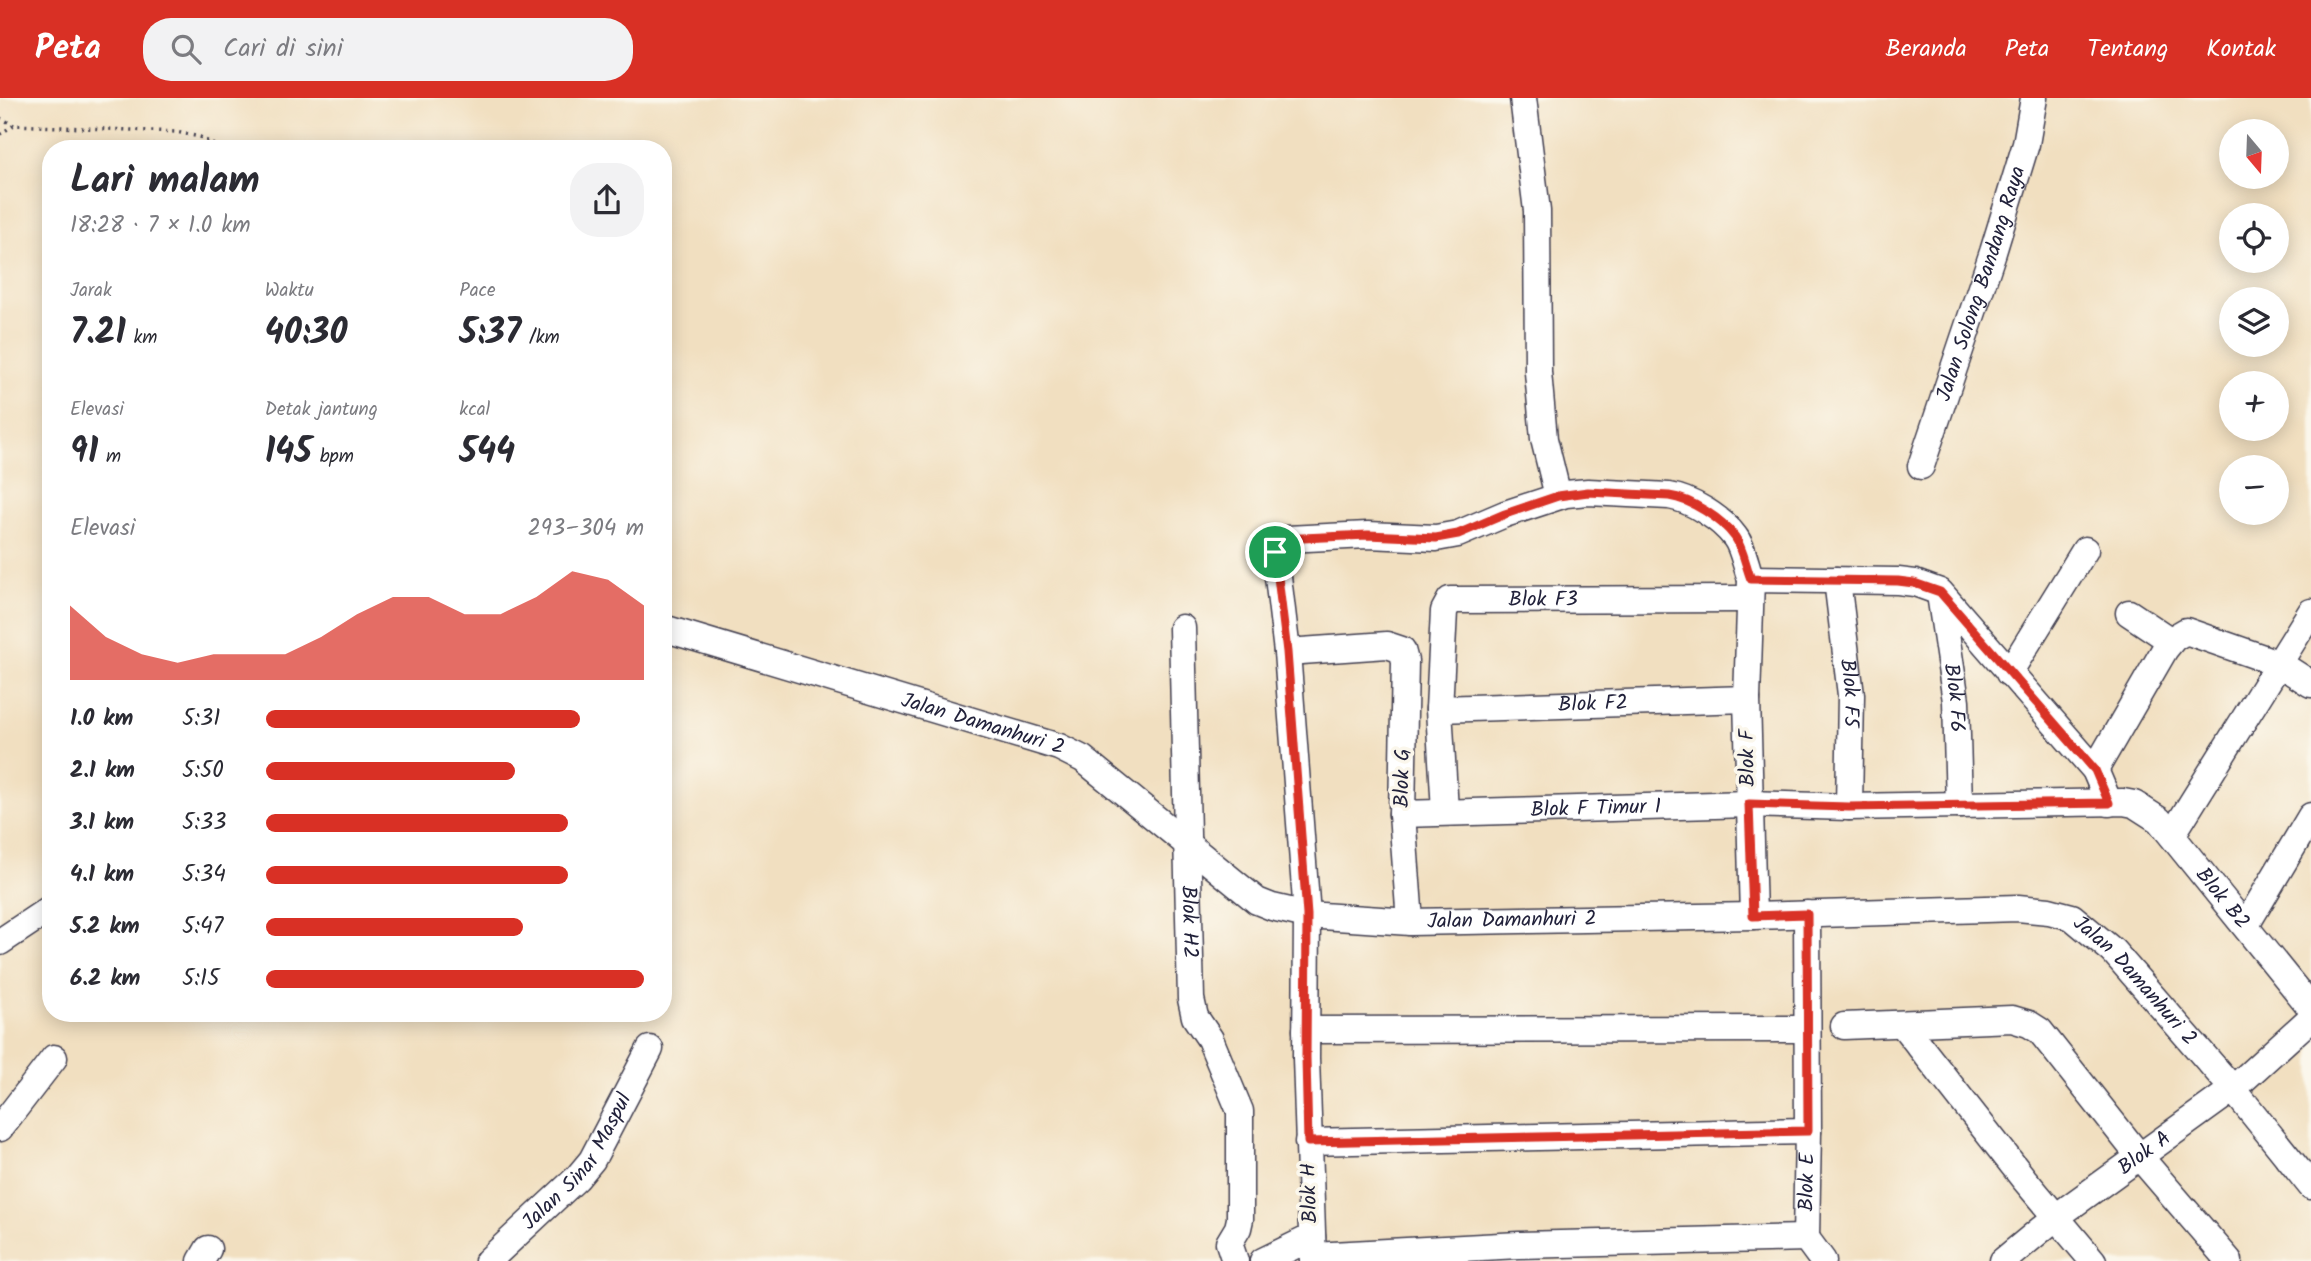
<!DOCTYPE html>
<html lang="id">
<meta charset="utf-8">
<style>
body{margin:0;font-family:Kalam,sans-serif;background:#f2f2f3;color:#2b2b33;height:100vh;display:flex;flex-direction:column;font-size:26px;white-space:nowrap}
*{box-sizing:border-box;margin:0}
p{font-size:23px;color:#7c7c81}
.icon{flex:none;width:38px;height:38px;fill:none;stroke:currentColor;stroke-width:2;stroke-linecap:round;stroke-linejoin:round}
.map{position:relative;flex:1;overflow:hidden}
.drawer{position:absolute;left:42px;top:42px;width:630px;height:882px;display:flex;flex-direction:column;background:#fff;border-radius:28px;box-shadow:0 4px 18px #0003}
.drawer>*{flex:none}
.needle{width:46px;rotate:161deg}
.tools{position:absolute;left:2219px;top:21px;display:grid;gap:14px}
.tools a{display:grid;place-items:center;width:70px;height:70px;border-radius:50%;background:#fff;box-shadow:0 4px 18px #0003;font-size:35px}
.pin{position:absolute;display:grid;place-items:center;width:60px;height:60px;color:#fff;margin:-30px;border:4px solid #fff;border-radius:50%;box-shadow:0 2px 7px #0007}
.round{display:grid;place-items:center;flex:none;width:74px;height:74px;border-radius:28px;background:#f2f2f3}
.headline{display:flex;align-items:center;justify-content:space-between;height:119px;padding:0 28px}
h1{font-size:38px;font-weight:600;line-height:52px}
.stats{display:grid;grid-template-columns:repeat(3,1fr);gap:10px;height:119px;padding:7px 28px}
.stats div{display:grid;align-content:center}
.stats b{font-size:35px;font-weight:600}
.stats small{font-size:19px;font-weight:400}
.stats p{font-size:19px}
.chart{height:196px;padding:14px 28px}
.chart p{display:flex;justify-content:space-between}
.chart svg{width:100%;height:126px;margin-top:7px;fill:#d93025;opacity:.7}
ul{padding:0 28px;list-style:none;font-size:23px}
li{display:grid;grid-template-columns:112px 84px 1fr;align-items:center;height:52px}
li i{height:18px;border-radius:9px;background:#d93025}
header{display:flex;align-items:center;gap:42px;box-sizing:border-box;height:98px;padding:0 35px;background:#d93025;color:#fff}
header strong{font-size:33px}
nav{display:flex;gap:38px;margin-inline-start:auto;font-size:24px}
.search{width:490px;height:63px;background:#f2f2f3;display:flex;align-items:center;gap:18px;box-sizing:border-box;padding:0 24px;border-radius:28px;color:#7c7c81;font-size:26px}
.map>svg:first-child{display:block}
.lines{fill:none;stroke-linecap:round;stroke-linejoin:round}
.minor-casing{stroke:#413e4f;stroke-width:29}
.path{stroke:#413e4f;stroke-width:3.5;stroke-dasharray:2 5;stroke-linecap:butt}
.minor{stroke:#fff;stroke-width:26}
.route-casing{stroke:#fff;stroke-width:14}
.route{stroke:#d93025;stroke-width:9}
.labels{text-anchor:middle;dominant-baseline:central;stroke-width:7;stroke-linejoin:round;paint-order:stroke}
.street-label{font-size:21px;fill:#22223b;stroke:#fbf7ec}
</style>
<header>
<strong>Peta</strong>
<div class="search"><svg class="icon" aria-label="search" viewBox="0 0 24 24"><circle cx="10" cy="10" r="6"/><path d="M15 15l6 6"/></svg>Cari di sini</div>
<nav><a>Beranda</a><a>Peta</a><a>Tentang</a><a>Kontak</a></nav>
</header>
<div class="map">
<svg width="2311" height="1163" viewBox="0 0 2311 1163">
<rect width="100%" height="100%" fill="#fbf7ec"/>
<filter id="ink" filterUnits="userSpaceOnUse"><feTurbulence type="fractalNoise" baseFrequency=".0143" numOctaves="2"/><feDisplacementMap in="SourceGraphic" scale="14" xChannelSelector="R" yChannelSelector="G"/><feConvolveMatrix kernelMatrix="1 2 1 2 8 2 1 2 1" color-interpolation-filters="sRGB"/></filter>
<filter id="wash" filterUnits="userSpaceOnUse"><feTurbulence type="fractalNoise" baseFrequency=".00686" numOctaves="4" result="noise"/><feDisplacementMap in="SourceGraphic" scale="28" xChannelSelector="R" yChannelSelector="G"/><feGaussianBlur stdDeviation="1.57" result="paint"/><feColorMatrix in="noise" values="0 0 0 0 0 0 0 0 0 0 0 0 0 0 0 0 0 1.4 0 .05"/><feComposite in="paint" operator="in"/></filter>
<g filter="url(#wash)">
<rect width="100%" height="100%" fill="#f1dfc0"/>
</g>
<g filter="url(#ink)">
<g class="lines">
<g class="minor-casing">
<g id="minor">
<polyline points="1523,0 1537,113 1538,274 1544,341 1558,398"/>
<path id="s1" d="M1921 368 1993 154 2026 46 2034 0"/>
<path id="s2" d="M1837 482 1851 597 1849 709"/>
<path id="s3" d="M1940 496 1956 603 1959 707"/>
<polyline points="2129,515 2171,543"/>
<path id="s4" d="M663 530 1059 649 1083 661 1257 803 1272 809 1307 817 1410 824 1753 818 2018 810 2049 813 2072 819 2113 853 2233 991 2311 1088"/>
<path id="s5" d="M1182 530 1191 901 1195 919 1210 941 1240 1013V1121L1238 1130 1229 1145 1235 1163"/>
<polyline points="1287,554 1387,547 1402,552 1405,563 1402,716 1410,824"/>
<polyline points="2009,575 2085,452"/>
<path id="s6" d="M1439 611 1747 601"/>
<polyline points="2095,672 2165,551 2174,540 2186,533 2280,566 2311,586"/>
<path id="s7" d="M1445 713 1439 611 1444 513 1450 502 1748 501"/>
<path id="s8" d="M1402 716 1749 706 1849 709 2123 704 2134 706 2159 722 2311 910"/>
<polyline points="2172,737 2311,514"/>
<polyline points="1753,818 1747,601 1751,481 1898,483 1915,485 1940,494 2095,672 2109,705"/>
<polyline points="2246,827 2311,718"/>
<polyline points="0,844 48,812"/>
<polyline points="1903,927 2024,1081 2093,1163"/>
<polyline points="1844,928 2012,921 2029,926 2040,933 2139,1058 2229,1163"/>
<polyline points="1306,932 1807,931"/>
<polyline points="0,1030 54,960"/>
<polyline points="1308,1044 1808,1033"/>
<path id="s9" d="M1806 1140 1808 1033 1807 816"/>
<polyline points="1806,1140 1823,1163"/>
<polyline points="1313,1158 1519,1147 1806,1140"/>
<polyline points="201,1163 208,1151"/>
<path id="s10" d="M488 1163 577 1080 592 1062 650 951"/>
<polyline points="1263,1163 1312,1139"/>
<path d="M1313 1163 1306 960 1307 817 1287 554 1275 454 1276 445 1281 441H1287L1368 437 1436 440 1458 436 1505 416 1566 396 1588 394 1669 398C1691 401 1722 421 1735 439 1743 449 1746 469 1751 481"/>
<path id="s11" d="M2003 1163 2056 1119 2233 991 2311 920"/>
</g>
</g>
<g class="path">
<polyline points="0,20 14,27"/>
<polyline points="0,36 14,27 176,34 200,39 221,51"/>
</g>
<use href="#minor" class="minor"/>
</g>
</g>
<g class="lines" filter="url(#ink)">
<g class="route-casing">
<path id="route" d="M1588 394 1669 398C1691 401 1722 421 1735 439 1743 450 1746 469 1751 481L1898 483 1914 485 1940 494 2095 672 2109 705 1849 709 1749 706 1753 818 1807 816 1808 1033 1308 1044 1306 960 1307 817 1287 554 1275 454 1276 445 1281 441 1368 437 1436 440 1458 436 1505 416 1558 398Z"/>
</g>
<use href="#route" class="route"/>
</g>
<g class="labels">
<g class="street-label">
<text stroke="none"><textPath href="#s1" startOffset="192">Jalan Solong Bandang Raya</textPath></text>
<text stroke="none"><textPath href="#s7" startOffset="306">Blok F3</textPath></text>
<text stroke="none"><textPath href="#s2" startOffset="114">Blok F5</textPath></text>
<text stroke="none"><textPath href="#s3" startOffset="105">Blok F6</textPath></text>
<text stroke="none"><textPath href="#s6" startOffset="154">Blok F2</textPath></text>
<text stroke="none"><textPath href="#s4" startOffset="334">Jalan Damanhuri 2</textPath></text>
<text transform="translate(1748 660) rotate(-91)">Blok F</text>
<text transform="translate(1403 680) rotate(-89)">Blok G</text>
<text stroke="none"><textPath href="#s8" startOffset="194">Blok F Timur 1</textPath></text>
<text stroke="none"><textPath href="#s8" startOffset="863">Blok B2</textPath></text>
<text stroke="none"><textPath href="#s4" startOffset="922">Jalan Damanhuri 2</textPath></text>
<text stroke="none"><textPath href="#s5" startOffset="294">Blok H2</textPath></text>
<text stroke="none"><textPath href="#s4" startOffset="1573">Jalan Damanhuri 2</textPath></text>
<text stroke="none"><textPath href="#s11" startOffset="178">Blok A</textPath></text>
<text stroke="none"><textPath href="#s10" startOffset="135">Jalan Sinar Maspul</textPath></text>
<text stroke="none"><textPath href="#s9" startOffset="56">Blok E</textPath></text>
<text transform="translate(1310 1095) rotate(-92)">Blok H</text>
</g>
</g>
</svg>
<div class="tools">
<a><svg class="needle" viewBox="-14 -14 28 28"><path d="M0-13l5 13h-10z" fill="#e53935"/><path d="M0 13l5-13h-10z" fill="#7c7c81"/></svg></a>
<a><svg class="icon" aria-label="locate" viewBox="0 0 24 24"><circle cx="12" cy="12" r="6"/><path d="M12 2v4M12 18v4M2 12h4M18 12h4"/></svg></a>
<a><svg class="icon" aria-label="layers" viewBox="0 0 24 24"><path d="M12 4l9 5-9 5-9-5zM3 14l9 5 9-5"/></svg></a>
<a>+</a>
<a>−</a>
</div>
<div class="pin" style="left:1275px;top:454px;background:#1e9e55"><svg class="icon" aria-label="arrive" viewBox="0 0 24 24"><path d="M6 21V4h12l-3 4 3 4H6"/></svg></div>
<section class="drawer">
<div class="headline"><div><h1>Lari malam</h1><p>18:28 · 7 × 1.0 km</p></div><a class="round"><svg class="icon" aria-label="share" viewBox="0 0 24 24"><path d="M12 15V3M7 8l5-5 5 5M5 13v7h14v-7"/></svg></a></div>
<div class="stats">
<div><p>Jarak</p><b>7.21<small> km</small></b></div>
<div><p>Waktu</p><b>40:30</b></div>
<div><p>Pace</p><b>5:37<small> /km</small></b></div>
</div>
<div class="stats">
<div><p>Elevasi</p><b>91<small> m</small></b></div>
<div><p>Detak jantung</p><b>145<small> bpm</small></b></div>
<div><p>kcal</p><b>544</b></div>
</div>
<div class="chart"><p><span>Elevasi</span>293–304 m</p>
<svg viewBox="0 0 160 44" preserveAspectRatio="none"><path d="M0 44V18L10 29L20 35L30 38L40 35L50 35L60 35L70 29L80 21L90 15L100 15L110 21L120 21L130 15L140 6L150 9L160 18V44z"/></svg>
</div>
<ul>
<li><b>1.0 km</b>5:31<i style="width:83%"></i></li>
<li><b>2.1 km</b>5:50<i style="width:66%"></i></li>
<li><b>3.1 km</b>5:33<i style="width:80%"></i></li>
<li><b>4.1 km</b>5:34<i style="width:80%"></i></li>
<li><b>5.2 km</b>5:47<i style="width:68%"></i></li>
<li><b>6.2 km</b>5:15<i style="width:100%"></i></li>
</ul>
</section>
</div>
